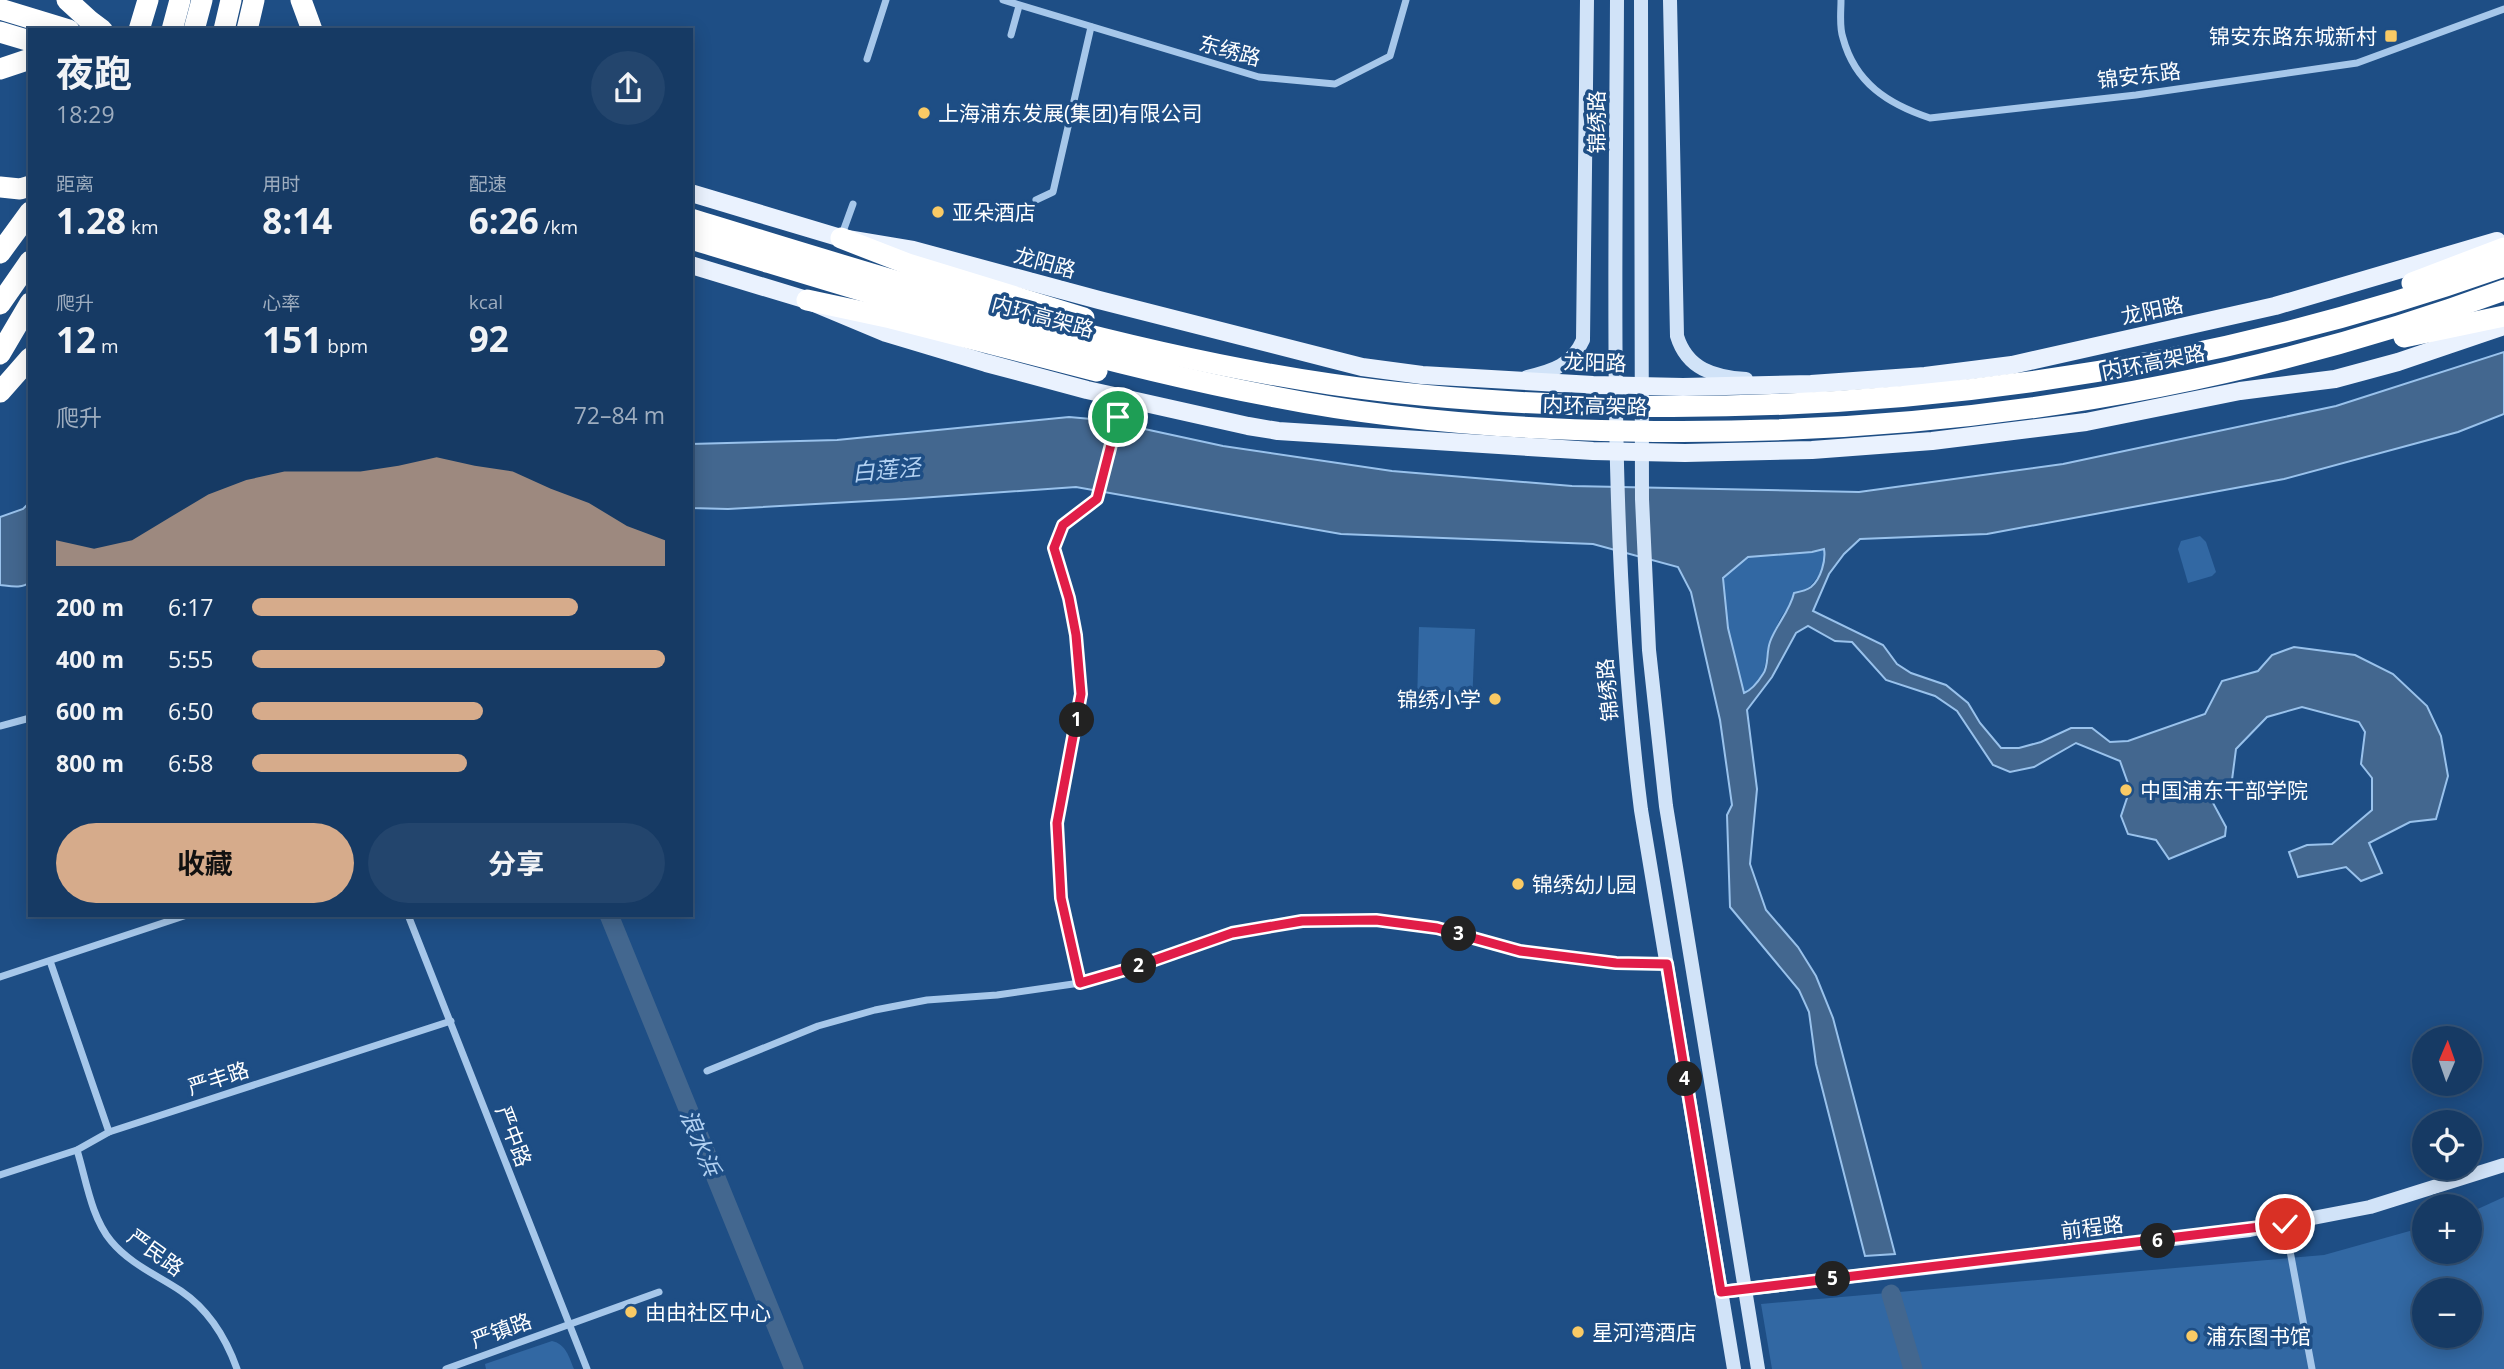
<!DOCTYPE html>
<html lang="zh">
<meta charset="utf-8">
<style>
body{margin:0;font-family:"Open Sans","Noto Sans SC",sans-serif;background:#23456d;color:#f1f3f6;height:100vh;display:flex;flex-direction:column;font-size:26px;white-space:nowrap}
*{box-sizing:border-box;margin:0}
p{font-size:23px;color:#9eadbf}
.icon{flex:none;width:38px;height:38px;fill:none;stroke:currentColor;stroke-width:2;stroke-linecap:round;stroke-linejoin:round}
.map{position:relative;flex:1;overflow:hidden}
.sheet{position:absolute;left:28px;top:28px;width:665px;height:889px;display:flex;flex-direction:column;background:#163a64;border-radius:0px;box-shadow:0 4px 18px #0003,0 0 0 2px #355478}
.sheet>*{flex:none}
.needle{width:46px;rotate:2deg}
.controls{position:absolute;left:2412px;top:1026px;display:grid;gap:14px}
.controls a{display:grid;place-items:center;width:70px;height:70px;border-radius:50%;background:#163a64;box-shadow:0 4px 18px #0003,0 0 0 2px #355478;font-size:35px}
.pin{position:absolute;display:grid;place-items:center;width:60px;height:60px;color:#fff;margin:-30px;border:4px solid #fff;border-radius:50%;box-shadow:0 2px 7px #0007}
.km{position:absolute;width:35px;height:35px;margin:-18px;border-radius:50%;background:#222;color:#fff;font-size:19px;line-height:35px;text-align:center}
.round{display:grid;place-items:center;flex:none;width:74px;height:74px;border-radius:37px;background:#23456d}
.overview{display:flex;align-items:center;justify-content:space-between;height:119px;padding:0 28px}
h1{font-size:38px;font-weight:700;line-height:52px}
.stats{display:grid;grid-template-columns:repeat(3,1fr);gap:10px;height:119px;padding:7px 28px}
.stats div{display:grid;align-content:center}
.stats b{font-size:35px;font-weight:700}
.stats small{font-size:19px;font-weight:400}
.stats p{font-size:19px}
.chart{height:196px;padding:14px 28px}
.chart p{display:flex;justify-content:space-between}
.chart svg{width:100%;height:126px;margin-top:7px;fill:#d6ab8b;opacity:.7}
.action{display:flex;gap:14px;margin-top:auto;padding:14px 28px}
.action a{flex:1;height:80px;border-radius:42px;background:#d6ab8b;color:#111;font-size:28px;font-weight:700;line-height:80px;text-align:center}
.action a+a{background:#23456d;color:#f1f3f6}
ul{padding:0 28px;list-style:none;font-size:23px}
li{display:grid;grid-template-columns:112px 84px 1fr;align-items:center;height:52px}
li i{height:18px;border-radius:9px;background:#d6ab8b}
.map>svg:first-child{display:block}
.green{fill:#3268a3;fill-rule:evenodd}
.water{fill:#43678f;stroke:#99c2ec;stroke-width:2;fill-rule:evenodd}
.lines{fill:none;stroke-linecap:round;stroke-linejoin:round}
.river{stroke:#43678f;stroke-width:19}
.street{stroke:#a6c7ea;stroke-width:7}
.secondary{stroke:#d1e3f8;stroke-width:14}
.primary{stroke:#eaf2fe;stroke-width:18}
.highway{stroke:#fff;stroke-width:21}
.route-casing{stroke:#fff;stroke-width:14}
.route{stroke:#e11d48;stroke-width:9}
.poi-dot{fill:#f9ca65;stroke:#1e4e85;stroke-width:2.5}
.labels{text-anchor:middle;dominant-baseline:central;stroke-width:7;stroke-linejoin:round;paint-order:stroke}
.poi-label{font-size:21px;fill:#fff;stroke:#1e4e85;text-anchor:start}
.street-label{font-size:21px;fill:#fff;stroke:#1e4e85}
.water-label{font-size:23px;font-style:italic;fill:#b2d1f2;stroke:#1e4e85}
</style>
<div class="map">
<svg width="2504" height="1369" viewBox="0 0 2504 1369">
<rect width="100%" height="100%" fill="#1e4e85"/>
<g class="green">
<polygon points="2200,536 2206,542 2216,572 2212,576 2188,583 2178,549 2181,541"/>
<path d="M1824 549C1829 582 1794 594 1780 619 1776 627 1772 636 1769 644 1764 663 1767 685 1743 693L1728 628 1723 577 1748 556 1812 552Z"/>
<polygon points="1419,627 1475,629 1472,706 1417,704"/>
<path d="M2504 1197V1369H1772L1761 1304 2324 1255 2424 1227V1251H2469V1213ZM2424 1290H2469V1335H2424Z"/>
<path d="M552 1341C566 1344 569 1357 574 1369H486L485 1364Z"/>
</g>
<g class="water">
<path d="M2504 352V414L2458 432 2284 479 1987 534 1860 539 1844 554 1829 574 1813 611 1883 645 1897 664 1911 673 1946 685 1968 703 1980 723 2001 748H2019L2041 742 2071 728H2092L2110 742 2128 741 2205 714 2222 681 2258 671 2272 655 2294 647 2355 655 2393 674 2427 706 2441 736 2448 776 2436 819 2410 822 2369 843 2382 873 2361 881 2346 867 2298 877 2289 852 2307 845 2332 844 2372 810V778L2361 764 2365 732 2359 722 2302 707 2267 717 2236 749 2232 780 2216 792 2213 803 2226 827 2225 836 2169 859 2156 840 2128 834 2121 816 2130 789 2120 761 2076 743 2034 767 2010 772 1993 765 1957 711 1935 696 1886 680 1852 642 1835 641 1808 626 1796 633 1772 677 1747 710 1757 789 1750 864 1766 910 1798 947 1816 976 1833 1018 1895 1254 1865 1256 1816 1064 1809 1012 1799 990 1730 907 1727 815 1732 805 1720 720 1705 654 1691 592 1678 567 1593 544 1341 534 1076 487 905 499 728 509 691 508V444L837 440 1069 417 1103 420 1223 446 1392 471 1572 486 1859 492 2063 464 2336 406ZM1824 549C1826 560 1821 579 1811 587 1807 590 1799 592 1794 593 1790 611 1776 625 1770 642 1766 653 1769 666 1763 674 1758 682 1752 690 1744 693L1728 628 1723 578 1748 557 1812 552Z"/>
<path d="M30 502V582C22 589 10 586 0 585V517L23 509Z"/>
</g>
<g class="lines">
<g class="river">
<polyline points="609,915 794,1369"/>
<polyline points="1891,1294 1913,1369"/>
</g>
<g class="street">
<polyline points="1003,0 1259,77 1335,84 1390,56 1406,0"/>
<path d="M1841 0C1841 12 1839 27 1843 38 1855 83 1888 104 1930 118L2136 95 2357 63 2504 9"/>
<polyline points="1011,35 1019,6"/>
<polyline points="867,59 886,0"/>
<polyline points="1036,200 1053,192 1091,27"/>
<polyline points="841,237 853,204"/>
<polyline points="0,726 30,718"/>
<polyline points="408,915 587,1369"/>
<polyline points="50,961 109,1132"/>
<polyline points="0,977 187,915"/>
<polyline points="1080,983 1061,898 1057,823 1081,694 1076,635 1069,598 1054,548 1063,525 1097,499 1118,417"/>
<polyline points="707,1071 818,1026 875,1010 927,1000 997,995 1080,983 1135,967 1232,933 1302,921 1376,920 1437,928 1520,951 1616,963 1666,964"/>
<path d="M77 1150C86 1179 91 1217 111 1241 130 1264 157 1275 181 1291 209 1310 226 1338 237 1369"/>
<polyline points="0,1175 77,1150 109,1132 451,1021"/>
<polyline points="2285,1224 2312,1369"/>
<polyline points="446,1369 659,1292"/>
</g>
<g class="secondary">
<path d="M1617 0C1616 270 1607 541 1641 810L1734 1369"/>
<polyline points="1641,0 1642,499 1649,650 1666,806 1758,1369"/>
<path d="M1670 0 1677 336C1687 369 1714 377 1746 379"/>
<path d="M1527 377C1553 371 1572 365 1583 340L1587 0"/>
<polyline points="1721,1292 2250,1230 2370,1207 2504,1165"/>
</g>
<g class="primary">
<polyline points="691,193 841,238 913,250 1099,300 1362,367 1422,375 1593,385 1683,387 1811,384 1925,376 2012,365 2275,306 2497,241"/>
<polyline points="691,265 807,300 886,333 986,363 1087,390 1248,426 1278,431 1593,451 1685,453 1812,450 1932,441 2086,422 2240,391 2335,379 2398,362 2504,326"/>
</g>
<g class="highway">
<polyline points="67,0 90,21 102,30"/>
<polyline points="301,0 312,30"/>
<polyline points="0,9 69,30"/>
<polyline points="139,30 148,0"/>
<polyline points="172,30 180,0"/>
<polyline points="194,30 202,0"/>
<polyline points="224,30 231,0"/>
<polyline points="247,30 254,0"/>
<polyline points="0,32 30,41"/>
<polyline points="0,69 30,59"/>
<polyline points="0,187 20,189 30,186"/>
<path d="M691 219C901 283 1113 352 1330 384 1425 398 1522 404 1618 406 1922 412 2217 368 2504 266"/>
<polyline points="841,238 908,264 1084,318"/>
<path d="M691 239C884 297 1077 359 1275 397 1391 420 1510 429 1627 431 1927 437 2222 394 2504 290"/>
<polyline points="0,253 30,212"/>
<polyline points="2412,283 2504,248"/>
<polyline points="807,300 891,318 1097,371"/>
<polyline points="0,304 30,261"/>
<polyline points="2404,337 2504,316"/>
<polyline points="0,354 30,303"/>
<polyline points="0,392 30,358"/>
</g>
</g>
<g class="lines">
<g class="route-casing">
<polyline id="route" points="1118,417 1097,499 1063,525 1054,548 1069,598 1076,635 1081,694 1057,823 1061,898 1080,983 1135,967 1232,933 1302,921 1376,920 1437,928 1520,951 1616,963 1667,964 1721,1292 2285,1224"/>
</g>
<use href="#route" class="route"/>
</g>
<g class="poi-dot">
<rect x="2384" y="29" width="14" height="14" rx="3.5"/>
<circle cx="924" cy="113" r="7"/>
<circle cx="938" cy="212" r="7"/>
<circle cx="1495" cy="699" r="7"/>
<circle cx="2126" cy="790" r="7"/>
<circle cx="1518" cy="884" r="7"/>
<circle cx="631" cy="1312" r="7"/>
<circle cx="1578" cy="1332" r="7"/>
<circle cx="2192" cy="1336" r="7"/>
</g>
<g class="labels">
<g class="poi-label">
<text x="2377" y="36" text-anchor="end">锦安东路东城新村</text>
<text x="938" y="113">上海浦东发展(集团)有限公司</text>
<text x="952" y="212">亚朵酒店</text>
<text x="1481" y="699" text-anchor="end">锦绣小学</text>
<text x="2140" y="790">中国浦东干部学院</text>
<text x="1532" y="884">锦绣幼儿园</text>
<text x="645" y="1312">由由社区中心</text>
<text x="1592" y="1332">星河湾酒店</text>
<text x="2206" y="1336">浦东图书馆</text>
</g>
<g class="street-label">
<text transform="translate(1230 50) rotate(15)">东绣路</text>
<text transform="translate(2139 75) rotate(-7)">锦安东路</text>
<text transform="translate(1596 122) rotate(-90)">锦绣路</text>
<text transform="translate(1045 262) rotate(15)">龙阳路</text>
<text transform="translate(2152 310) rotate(-12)">龙阳路</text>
<text transform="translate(1043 316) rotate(15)">内环高架路</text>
<text transform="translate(1595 362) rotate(2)">龙阳路</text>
<text transform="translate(2153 362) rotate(-11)">内环高架路</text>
<text transform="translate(1595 405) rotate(2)">内环高架路</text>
<text transform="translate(1607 690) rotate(-95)">锦绣路</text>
<text transform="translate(218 1078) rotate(-18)">严丰路</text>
<text transform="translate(514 1136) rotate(69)">严中路</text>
<text transform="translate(2092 1227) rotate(-7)">前程路</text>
<text transform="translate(156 1252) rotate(36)">严民路</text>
<text transform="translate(501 1330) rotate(-20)">严镇路</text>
</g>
<g class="water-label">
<text transform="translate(886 469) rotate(-5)">白莲泾</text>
<text transform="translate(701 1142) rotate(68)">浪水浜</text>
</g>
</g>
</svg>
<div class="controls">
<a><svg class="needle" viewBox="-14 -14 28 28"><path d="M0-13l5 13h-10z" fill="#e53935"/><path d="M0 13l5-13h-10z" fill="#9eadbf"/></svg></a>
<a><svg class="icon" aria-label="locate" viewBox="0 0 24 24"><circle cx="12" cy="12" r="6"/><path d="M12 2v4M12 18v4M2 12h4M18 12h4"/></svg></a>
<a>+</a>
<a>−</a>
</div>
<div class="pin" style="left:1118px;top:417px;background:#1e9e55"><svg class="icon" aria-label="arrive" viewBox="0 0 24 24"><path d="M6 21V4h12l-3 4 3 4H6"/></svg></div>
<div class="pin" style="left:2285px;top:1224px;background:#d93025"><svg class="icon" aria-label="check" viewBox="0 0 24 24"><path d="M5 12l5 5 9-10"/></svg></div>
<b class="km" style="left:1077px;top:720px">1</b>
<b class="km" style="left:1139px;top:966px">2</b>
<b class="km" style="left:1459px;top:934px">3</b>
<b class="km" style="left:1685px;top:1079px">4</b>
<b class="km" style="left:1833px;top:1279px">5</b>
<b class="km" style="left:2158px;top:1241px">6</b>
<section class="sheet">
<div class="overview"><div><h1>夜跑</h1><p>18:29</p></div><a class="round"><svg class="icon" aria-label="share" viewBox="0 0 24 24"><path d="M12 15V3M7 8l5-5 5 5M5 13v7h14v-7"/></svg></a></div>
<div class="stats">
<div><p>距离</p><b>1.28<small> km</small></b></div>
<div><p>用时</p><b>8:14</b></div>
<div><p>配速</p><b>6:26<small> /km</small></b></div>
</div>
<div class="stats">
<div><p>爬升</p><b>12<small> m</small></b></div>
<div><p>心率</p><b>151<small> bpm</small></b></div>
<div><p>kcal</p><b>92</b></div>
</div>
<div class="chart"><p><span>爬升</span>72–84 m</p>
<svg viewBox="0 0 160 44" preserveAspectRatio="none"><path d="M0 44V35L10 38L20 35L30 27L40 19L50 14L60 11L70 11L80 11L90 9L100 6L110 9L120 11L130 17L140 22L150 30L160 35V44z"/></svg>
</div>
<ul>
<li><b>200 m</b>6:17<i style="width:79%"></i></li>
<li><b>400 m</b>5:55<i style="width:100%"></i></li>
<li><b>600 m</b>6:50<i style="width:56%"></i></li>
<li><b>800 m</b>6:58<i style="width:52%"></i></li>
</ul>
<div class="action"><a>收藏</a><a>分享</a></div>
</section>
</div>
